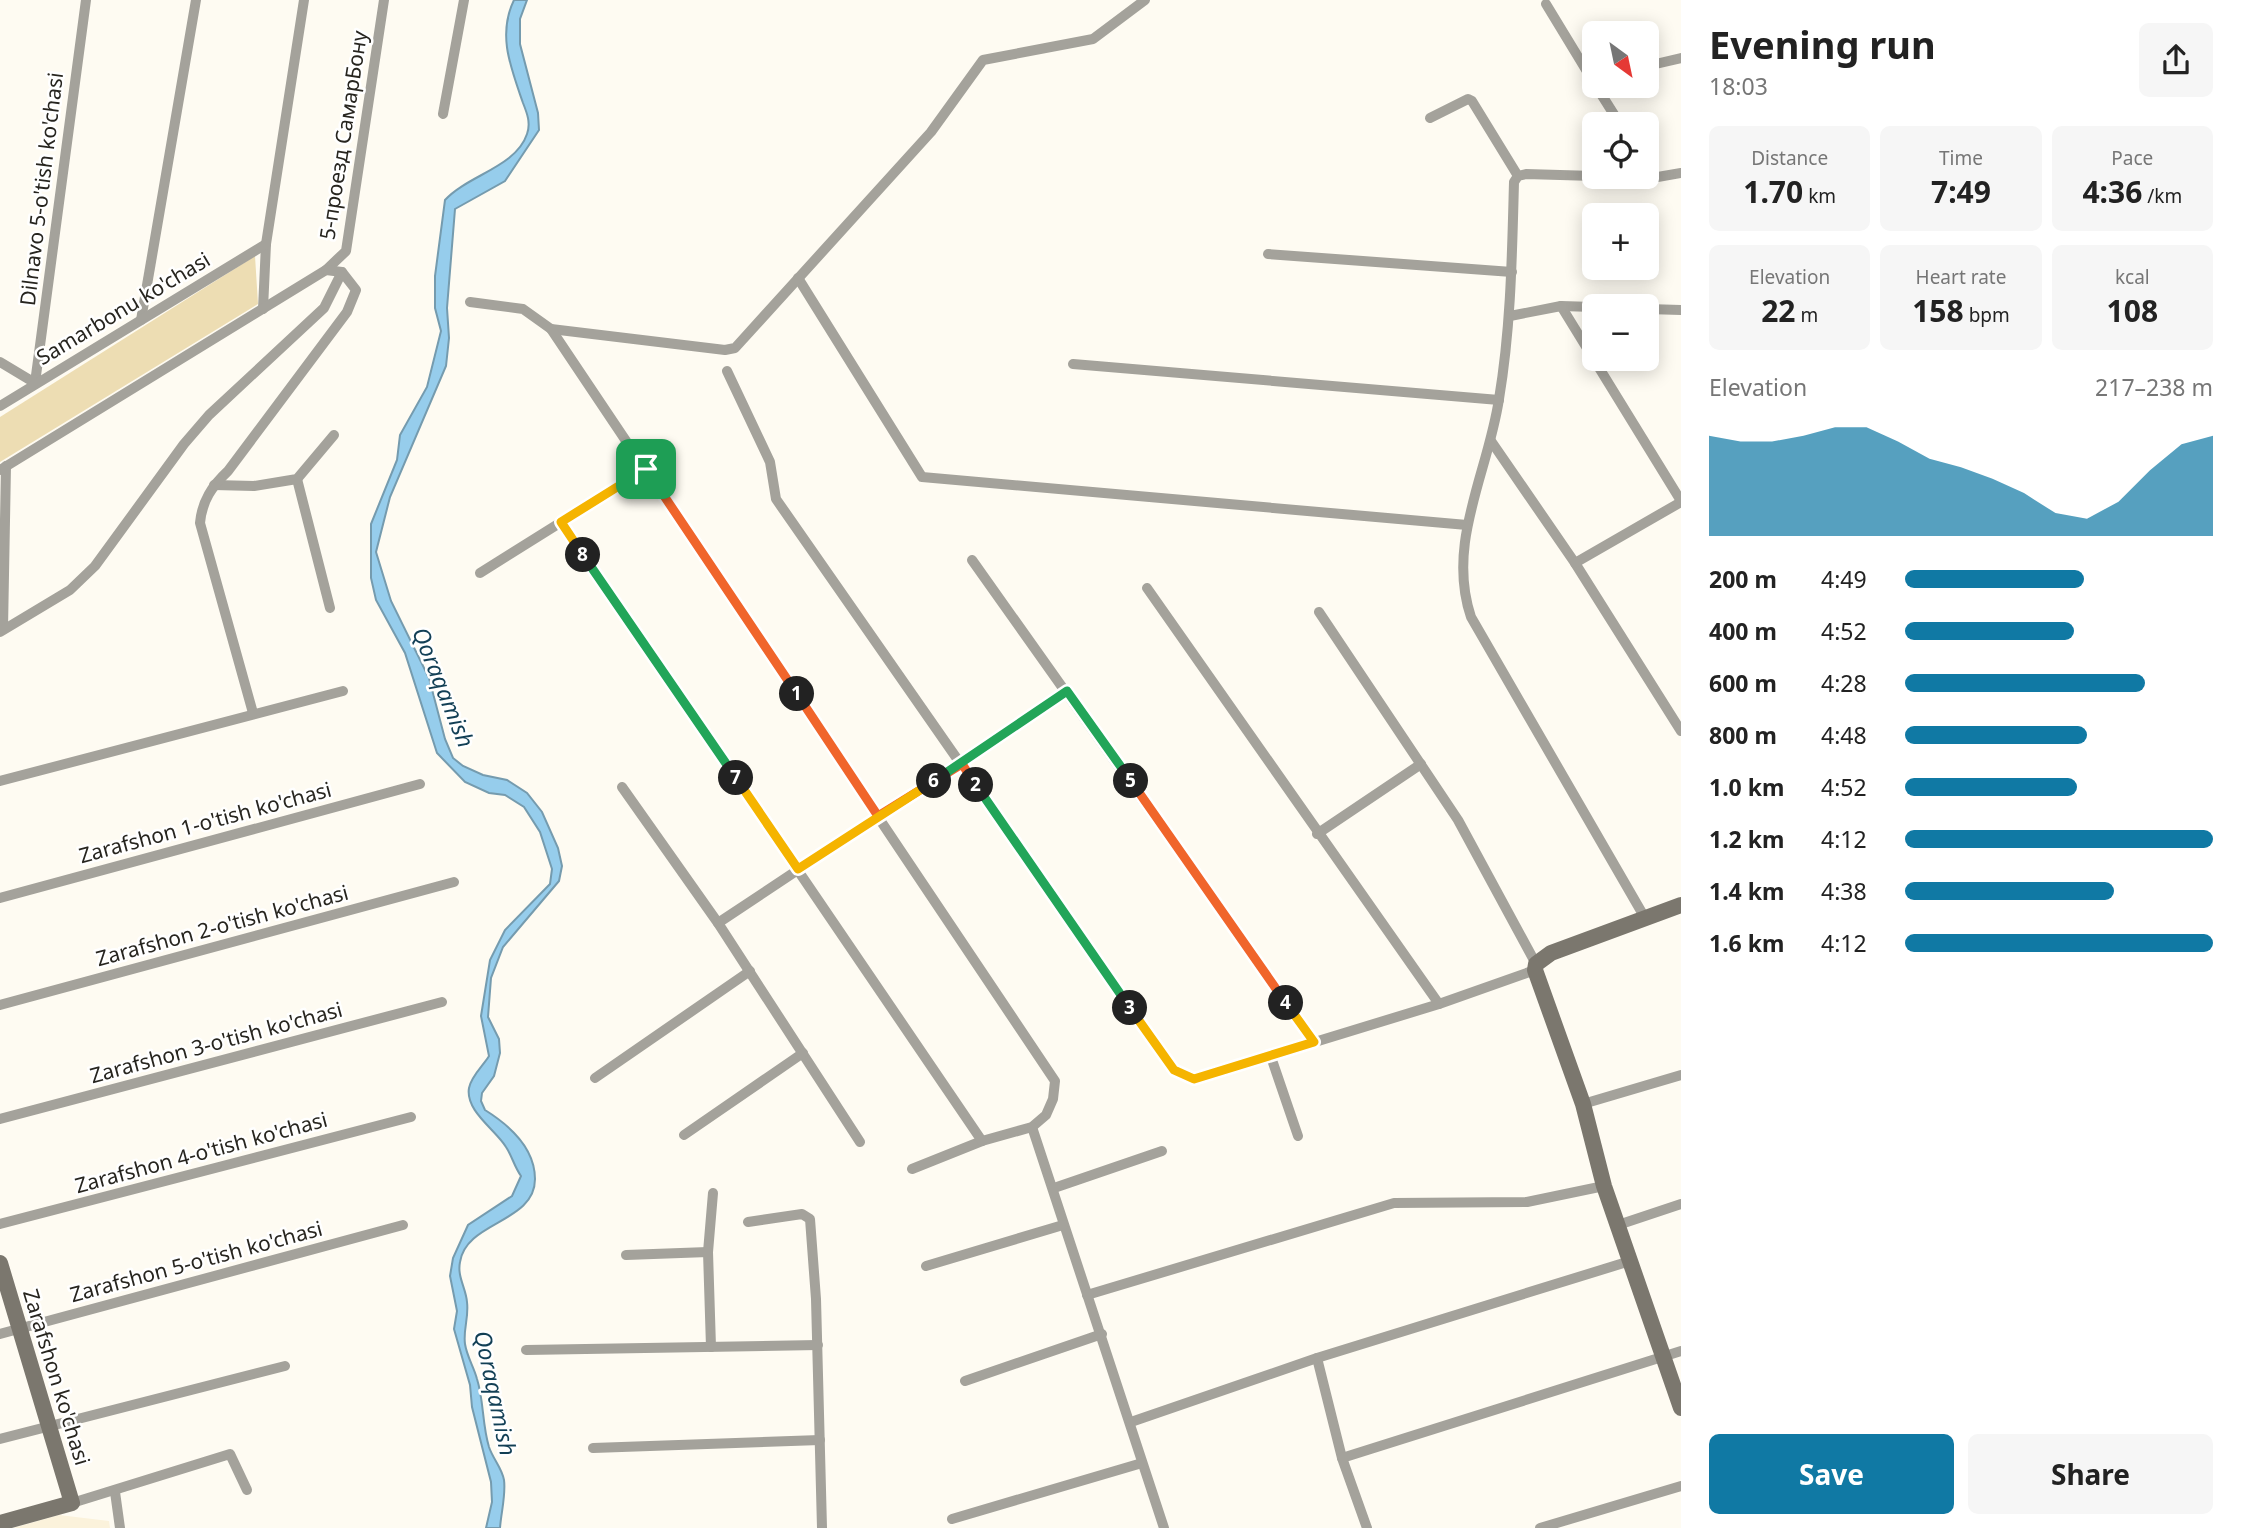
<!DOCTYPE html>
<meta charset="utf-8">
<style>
body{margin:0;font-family:"Noto Sans",sans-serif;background:#f6f6f6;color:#222;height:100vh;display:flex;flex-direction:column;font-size:26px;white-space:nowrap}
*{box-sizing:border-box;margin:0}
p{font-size:23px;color:#767676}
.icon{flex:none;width:38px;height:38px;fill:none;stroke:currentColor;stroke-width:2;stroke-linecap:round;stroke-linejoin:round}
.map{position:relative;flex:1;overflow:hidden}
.drawer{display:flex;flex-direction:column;background:#fff;width:560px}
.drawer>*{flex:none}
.needle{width:46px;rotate:147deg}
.fabs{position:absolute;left:1582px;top:21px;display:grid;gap:14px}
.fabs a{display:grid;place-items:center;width:77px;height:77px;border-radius:10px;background:#fff;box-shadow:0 4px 18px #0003;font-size:35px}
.pin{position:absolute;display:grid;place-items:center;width:60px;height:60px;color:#fff;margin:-30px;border-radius:14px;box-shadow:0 4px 10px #0006}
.km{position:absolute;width:35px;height:35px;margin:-18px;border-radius:50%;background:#222;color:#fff;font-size:19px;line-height:35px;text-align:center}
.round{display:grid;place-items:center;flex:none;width:74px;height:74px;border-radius:10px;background:#f6f6f6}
.overview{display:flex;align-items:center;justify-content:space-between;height:119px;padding:0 28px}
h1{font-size:38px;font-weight:700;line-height:52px}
.stats{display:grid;grid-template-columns:repeat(3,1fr);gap:10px;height:119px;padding:7px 28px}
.stats div{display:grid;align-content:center;border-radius:10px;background:#f6f6f6;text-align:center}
.stats b{font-size:30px;font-weight:700}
.stats small{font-size:19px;font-weight:400}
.stats p{font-size:19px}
.chart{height:196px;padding:14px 28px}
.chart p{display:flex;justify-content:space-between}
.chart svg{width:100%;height:126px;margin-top:7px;fill:#1079a4;opacity:.7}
.action{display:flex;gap:14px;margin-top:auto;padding:14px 28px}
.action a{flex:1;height:80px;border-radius:10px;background:#1079a4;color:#fff;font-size:28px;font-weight:700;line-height:80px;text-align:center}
.action a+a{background:#f6f6f6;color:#222}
ul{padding:0 28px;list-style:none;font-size:23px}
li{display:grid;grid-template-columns:112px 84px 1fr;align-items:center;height:52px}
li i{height:18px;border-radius:9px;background:#1079a4}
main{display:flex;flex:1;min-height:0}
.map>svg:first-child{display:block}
.built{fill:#fbf2db}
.green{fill:#edddb3}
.water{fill:#96cdec;stroke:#759bae;stroke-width:2}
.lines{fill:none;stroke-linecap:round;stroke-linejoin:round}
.street{stroke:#a4a29b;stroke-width:10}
.secondary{stroke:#7b776e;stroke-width:16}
.split-1-casing{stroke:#fff;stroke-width:14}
.split-2-casing{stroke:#fff;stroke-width:14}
.split-3-casing{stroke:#fff;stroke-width:14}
.split-4-casing{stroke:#fff;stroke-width:14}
.split-5-casing{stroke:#fff;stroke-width:14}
.split-6-casing{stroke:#fff;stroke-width:14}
.split-7-casing{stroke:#fff;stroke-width:14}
.split-8-casing{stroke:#fff;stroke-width:14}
.split-9-casing{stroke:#fff;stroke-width:14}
.split-1{stroke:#f0652b;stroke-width:9}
.split-2{stroke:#f0652b;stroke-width:9}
.split-3{stroke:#22a559;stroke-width:9}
.split-4{stroke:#f5b400;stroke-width:9}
.split-5{stroke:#f0652b;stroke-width:9}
.split-6{stroke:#22a559;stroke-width:9}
.split-7{stroke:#f5b400;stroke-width:9}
.split-8{stroke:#22a559;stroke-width:9}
.split-9{stroke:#f5b400;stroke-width:9}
.labels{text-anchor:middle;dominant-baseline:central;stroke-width:5;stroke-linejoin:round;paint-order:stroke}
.street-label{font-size:21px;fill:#27251f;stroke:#fff}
.water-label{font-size:23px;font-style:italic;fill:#123f55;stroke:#fff}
</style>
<main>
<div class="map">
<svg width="1681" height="1528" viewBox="0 0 1681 1528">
<rect width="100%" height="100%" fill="#fefbf2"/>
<polygon class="built" points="59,1515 109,1521 110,1528 13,1528"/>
<polygon class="green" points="255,256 258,304 0,462 0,417"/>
<path class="water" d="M514 0H527L520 19V44L538 113 539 130 505 181 455 209 447 308 449 338 446 366 390 497 376 552 391 601 429 678 445 739 453 758 463 766 483 775 507 780 527 793 542 812 558 848 562 866 559 881 503 947 491 978 488 1017 499 1039 500 1053 494 1076 482 1093 481 1101 485 1110C509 1125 535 1147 535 1179 535 1223 466 1221 460 1262 457 1277 466 1288 467 1302 469 1318 463 1329 465 1344 467 1357 474 1367 477 1379 484 1401 482 1424 489 1447 493 1459 502 1468 504 1480 506 1495 501 1513 500 1528H486L492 1502 491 1482 472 1407 470 1385 454 1329 457 1311 450 1276 453 1258 468 1225 512 1196 521 1176C514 1166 512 1156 506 1147 496 1130 465 1111 469 1088 471 1076 483 1066 489 1056L481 1016 490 960 505 930 550 884 552 869 540 832 524 807 505 795 489 793 465 782 437 753 405 653 376 600 371 578V524L397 460 400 435 427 387 441 331 435 308V276L445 200C468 175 516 167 527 134 531 123 527 113 523 103 511 68 497 35 514 0Z"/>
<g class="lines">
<g class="street">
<polyline points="1546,4 1594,83"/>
<polyline points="1647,66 1681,58"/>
<polyline points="1596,86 1620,124"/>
<polyline points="443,114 464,0"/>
<polyline points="1430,118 1468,99 1472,101 1518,176"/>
<path d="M1594 176 1526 174 1518 176 1514 182C1512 255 1511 327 1499 399 1488 473 1446 543 1471 617L1645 918"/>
<polyline points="1619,177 1652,178 1681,173"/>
<polyline points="1268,254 1512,272"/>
<polyline points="798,278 922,477 1467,525"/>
<polyline points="470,302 523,309 551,329 725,350 735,348 931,132 983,60 1093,39 1145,0"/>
<polyline points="1561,306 1681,501"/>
<polyline points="263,309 266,244 304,0"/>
<polyline points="1647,309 1681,310"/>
<polyline points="1510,316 1561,306 1594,307"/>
<polyline points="141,320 196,0"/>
<polyline points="551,329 1055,1081 1053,1099 1046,1115 1032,1127 982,1141 912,1169"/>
<polyline points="0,362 35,383 86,0"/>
<polyline points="1073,364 1499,400"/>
<polyline points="727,371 770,462 776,499 1174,1070 1194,1079 1439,1004 1535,970"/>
<polyline points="0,406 266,244"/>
<polyline points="1491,441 1575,563 1681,731"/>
<polyline points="0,470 326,270 346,251 384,0"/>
<polyline points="297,479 330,608"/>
<polyline points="214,485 254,486 297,479 334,435"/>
<polyline points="561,522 982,1141"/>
<polyline points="972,560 1314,1042"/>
<polyline points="1575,563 1681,502"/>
<polyline points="480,573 646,469"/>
<polyline points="1147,588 1439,1004"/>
<polyline points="1319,612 1458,820 1536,964"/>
<polyline points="3,629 6,466"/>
<polyline points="0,632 70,590 95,566 184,444 209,415 324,308 342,272"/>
<path d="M253 713 200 523C202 501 212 486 228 471L347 312 356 290 342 272 326 270"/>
<polyline points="0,781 343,691"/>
<polyline points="622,787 718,923 860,1142"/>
<polyline points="1317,834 1421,764"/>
<polyline points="0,898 420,784"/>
<polyline points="718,923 1067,691"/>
<polyline points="0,1005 454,882"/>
<polyline points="1270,1054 1298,1136"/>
<polyline points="595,1078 750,971"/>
<polyline points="1583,1104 1681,1075"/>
<polyline points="0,1119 442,1002"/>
<polyline points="1032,1127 1164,1528"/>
<polyline points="684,1135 803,1053"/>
<polyline points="1054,1188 1162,1151"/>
<polyline points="748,1222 802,1214 810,1219 816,1299 822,1528"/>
<polyline points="0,1224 411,1117"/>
<polyline points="1618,1225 1681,1204"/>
<polyline points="708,1252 713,1193"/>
<polyline points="626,1255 708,1252 711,1347"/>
<polyline points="926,1266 1063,1225"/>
<polyline points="1087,1295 1394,1203 1527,1202 1604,1186"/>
<polyline points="0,1334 403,1225"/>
<polyline points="526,1350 818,1345"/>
<polyline points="1317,1358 1342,1458 1367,1528"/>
<polyline points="965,1381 1102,1334"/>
<polyline points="1131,1422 1317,1358 1630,1261"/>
<polyline points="0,1439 285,1366"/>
<polyline points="593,1448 820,1440"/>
<polyline points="1342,1458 1681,1351"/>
<polyline points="115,1492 120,1528"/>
<polyline points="72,1503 230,1454 247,1490"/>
<polyline points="952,1519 1142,1463"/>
<polyline points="1540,1528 1681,1486"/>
</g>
<g class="secondary">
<polyline points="1681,905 1551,953 1536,964 1535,970 1583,1104 1604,1186 1681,1408"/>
<polyline points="0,1263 72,1503 0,1523"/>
</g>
</g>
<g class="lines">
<g class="split-1-casing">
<polyline id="split-1" points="646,469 797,694"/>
</g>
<g class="split-2-casing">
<polyline id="split-2" points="797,694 878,816 962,764 976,785"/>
</g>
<g class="split-3-casing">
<polyline id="split-3" points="976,785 1130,1008"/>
</g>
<g class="split-4-casing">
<polyline id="split-4" points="1130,1008 1174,1070 1194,1079 1314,1042 1286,1003"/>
</g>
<g class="split-5-casing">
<polyline id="split-5" points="1131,781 1286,1003"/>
</g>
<g class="split-6-casing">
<polyline id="split-6" points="934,781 1067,691 1131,781"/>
</g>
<g class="split-7-casing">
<polyline id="split-7" points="736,778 798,869 934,781"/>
</g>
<g class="split-8-casing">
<polyline id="split-8" points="583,555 736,778"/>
</g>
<g class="split-9-casing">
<polyline id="split-9" points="583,555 561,522 646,469"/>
</g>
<use href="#split-1" class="split-1"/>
<use href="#split-2" class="split-2"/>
<use href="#split-3" class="split-3"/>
<use href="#split-4" class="split-4"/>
<use href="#split-5" class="split-5"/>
<use href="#split-6" class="split-6"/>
<use href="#split-7" class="split-7"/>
<use href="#split-8" class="split-8"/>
<use href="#split-9" class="split-9"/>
</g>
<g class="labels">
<g class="street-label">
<text transform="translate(343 135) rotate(-81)">5-проезд СамарБону</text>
<text transform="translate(41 189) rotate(-83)">Dilnavo 5-o'tish ko'chasi</text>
<text transform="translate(123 308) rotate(-31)">Samarbonu ko'chasi</text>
<text transform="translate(205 822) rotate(-15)">Zarafshon 1-o'tish ko'chasi</text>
<text transform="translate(222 925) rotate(-15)">Zarafshon 2-o'tish ko'chasi</text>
<text transform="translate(216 1042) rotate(-15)">Zarafshon 3-o'tish ko'chasi</text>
<text transform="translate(201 1152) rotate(-15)">Zarafshon 4-o'tish ko'chasi</text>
<text transform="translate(196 1261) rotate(-15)">Zarafshon 5-o'tish ko'chasi</text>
<text transform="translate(57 1377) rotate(73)">Zarafshon ko'chasi</text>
</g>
<g class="water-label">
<text transform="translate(444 687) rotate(68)">Qoraqamish</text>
<text transform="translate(496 1393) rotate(78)">Qoraqamish</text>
</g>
</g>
</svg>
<div class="fabs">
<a><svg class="needle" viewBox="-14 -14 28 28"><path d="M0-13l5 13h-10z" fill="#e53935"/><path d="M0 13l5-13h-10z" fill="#767676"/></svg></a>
<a><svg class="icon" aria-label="locate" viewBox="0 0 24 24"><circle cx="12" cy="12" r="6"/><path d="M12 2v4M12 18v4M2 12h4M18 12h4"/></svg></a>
<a>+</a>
<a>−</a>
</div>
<div class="pin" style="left:646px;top:469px;background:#1e9e55"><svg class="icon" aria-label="arrive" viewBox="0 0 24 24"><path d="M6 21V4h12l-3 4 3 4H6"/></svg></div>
<b class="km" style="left:797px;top:694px">1</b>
<b class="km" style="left:976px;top:785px">2</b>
<b class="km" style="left:1130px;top:1008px">3</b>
<b class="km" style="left:1286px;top:1003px">4</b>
<b class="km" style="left:1131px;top:781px">5</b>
<b class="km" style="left:934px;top:781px">6</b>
<b class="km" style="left:736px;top:778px">7</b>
<b class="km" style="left:583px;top:555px">8</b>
</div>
<section class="drawer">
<div class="overview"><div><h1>Evening run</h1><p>18:03</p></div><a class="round"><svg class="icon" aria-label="share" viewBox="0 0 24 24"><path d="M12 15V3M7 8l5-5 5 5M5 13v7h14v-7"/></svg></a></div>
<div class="stats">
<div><p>Distance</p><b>1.70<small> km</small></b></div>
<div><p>Time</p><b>7:49</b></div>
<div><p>Pace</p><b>4:36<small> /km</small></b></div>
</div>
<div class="stats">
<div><p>Elevation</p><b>22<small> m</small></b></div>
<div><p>Heart rate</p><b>158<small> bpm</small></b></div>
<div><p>kcal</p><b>108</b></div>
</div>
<div class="chart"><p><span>Elevation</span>217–238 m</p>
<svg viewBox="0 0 160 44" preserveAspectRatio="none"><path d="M0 44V9L10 11L20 11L30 9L40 6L50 6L60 11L70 17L80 20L90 24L100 29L110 36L120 38L130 32L140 21L150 12L160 9V44z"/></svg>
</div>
<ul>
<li><b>200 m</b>4:49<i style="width:58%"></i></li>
<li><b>400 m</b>4:52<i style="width:55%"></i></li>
<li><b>600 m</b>4:28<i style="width:78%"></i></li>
<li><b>800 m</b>4:48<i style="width:59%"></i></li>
<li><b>1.0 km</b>4:52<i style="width:56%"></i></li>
<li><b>1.2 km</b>4:12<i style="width:100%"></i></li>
<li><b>1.4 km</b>4:38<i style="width:68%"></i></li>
<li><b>1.6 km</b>4:12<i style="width:100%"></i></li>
</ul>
<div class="action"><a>Save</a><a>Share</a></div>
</section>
</main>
